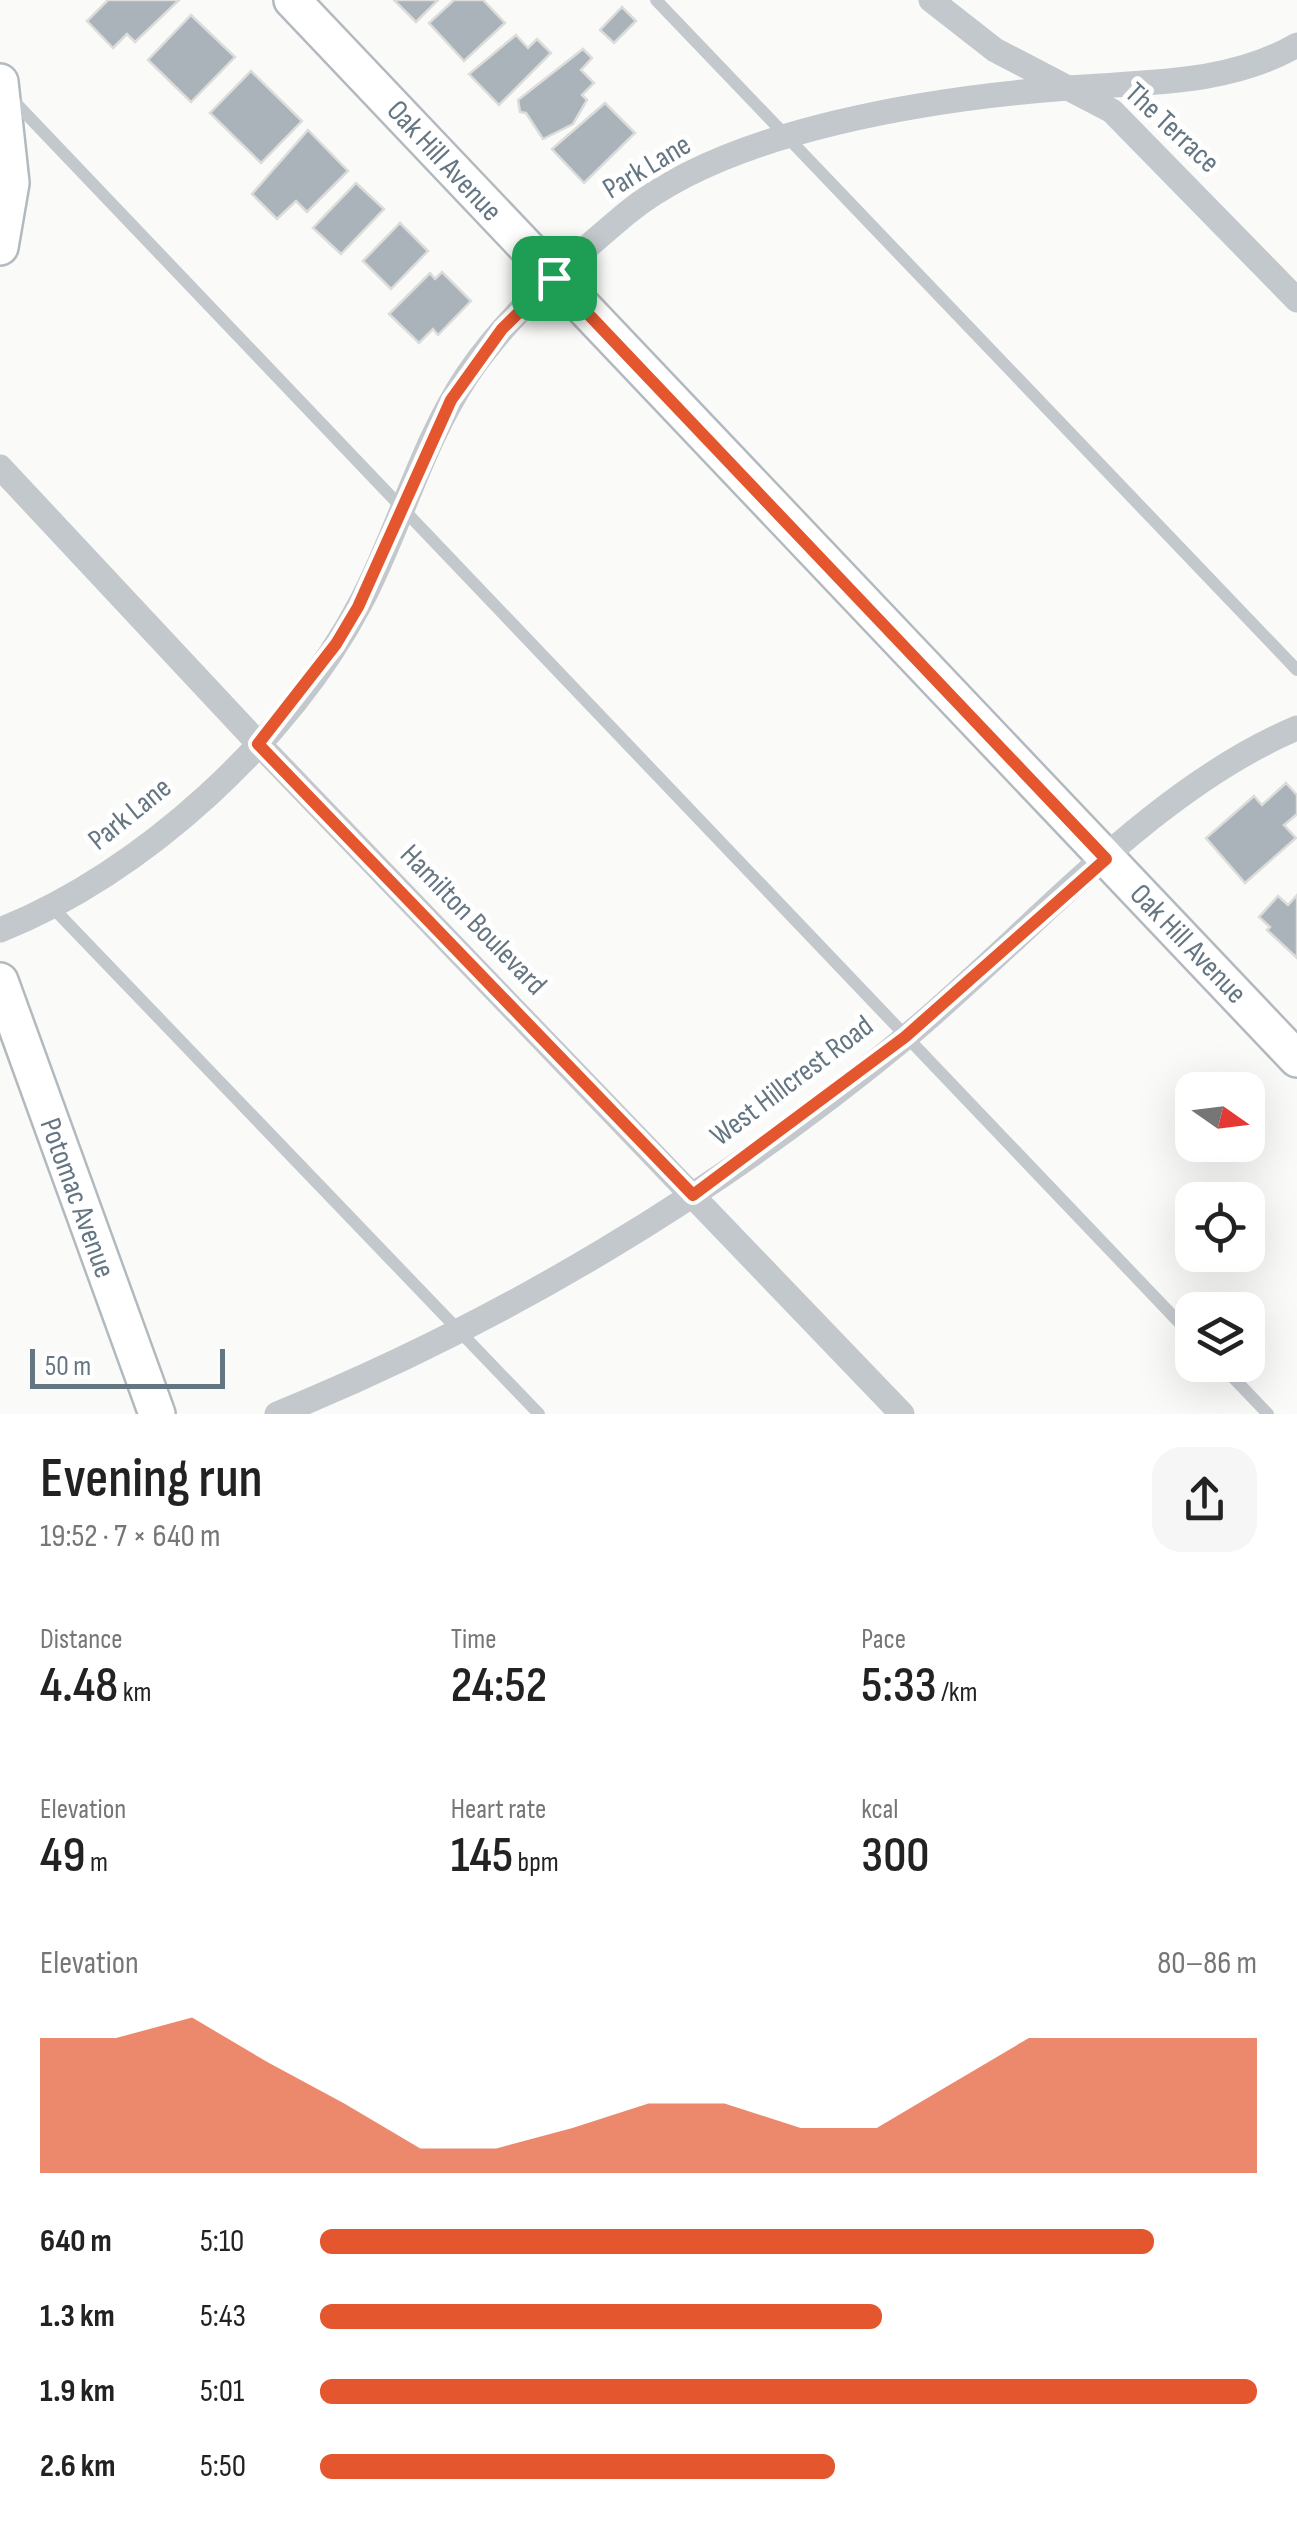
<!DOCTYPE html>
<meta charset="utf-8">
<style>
body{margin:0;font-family:"Sofia Sans Condensed",sans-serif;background:#f6f6f6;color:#222;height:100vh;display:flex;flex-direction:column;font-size:38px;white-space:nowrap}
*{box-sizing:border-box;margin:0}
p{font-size:32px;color:#767676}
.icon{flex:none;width:55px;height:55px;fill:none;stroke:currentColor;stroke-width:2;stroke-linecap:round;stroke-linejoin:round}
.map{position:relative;height:1414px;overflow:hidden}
.panel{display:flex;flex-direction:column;background:#fff;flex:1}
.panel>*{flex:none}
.needle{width:65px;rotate:104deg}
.controls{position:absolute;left:1175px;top:1072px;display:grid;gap:20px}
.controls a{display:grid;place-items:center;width:90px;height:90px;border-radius:20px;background:#fff;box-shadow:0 10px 40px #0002;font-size:50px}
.scale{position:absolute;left:30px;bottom:25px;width:195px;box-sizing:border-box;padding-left:10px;border:5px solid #657683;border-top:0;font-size:28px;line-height:35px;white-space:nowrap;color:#657683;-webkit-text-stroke:8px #fff;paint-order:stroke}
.pin{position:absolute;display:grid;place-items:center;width:85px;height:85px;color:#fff;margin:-42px;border-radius:20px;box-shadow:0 5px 15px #0006}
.round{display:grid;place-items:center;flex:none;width:105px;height:105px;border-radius:30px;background:#f6f6f6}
.head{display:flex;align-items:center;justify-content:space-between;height:170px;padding:0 40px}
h1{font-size:55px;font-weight:600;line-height:75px}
.metrics{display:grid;grid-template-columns:repeat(3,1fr);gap:15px;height:170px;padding:10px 40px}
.metrics div{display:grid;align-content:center}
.metrics b{font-size:50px;font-weight:600}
.metrics small{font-size:28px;font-weight:400}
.metrics p{font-size:28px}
.chart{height:280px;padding:20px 40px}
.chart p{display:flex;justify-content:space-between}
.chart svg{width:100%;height:180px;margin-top:10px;fill:#e4572e;opacity:.7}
ul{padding:0 40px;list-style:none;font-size:32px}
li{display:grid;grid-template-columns:160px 120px 1fr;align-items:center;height:75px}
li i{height:25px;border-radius:12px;background:#e4572e}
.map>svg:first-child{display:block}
.building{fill:#aab3b9;stroke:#dcdcda;stroke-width:2.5}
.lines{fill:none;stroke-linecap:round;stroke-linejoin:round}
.secondary-casing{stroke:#b3babf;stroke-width:40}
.lane{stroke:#c3c8cc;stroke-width:12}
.street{stroke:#c3c8cc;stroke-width:25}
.secondary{stroke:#fff;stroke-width:35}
.route-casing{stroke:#fff;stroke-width:20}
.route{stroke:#e4572e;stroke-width:12}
.labels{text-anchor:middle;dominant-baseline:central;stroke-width:10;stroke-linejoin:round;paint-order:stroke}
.street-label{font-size:30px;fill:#657683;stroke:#fff}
</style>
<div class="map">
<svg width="1297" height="1414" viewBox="0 0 1297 1414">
<rect width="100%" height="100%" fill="#fafaf8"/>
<g class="building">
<polygon points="108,0 179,0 135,42 127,34 113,48 87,21"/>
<polygon points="394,0 438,0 416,22"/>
<polygon points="454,0 483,0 505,23 464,61 429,23"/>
<polygon points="622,7 636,21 614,43 600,30"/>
<polygon points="191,15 235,57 191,102 148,60"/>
<polygon points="516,35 528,48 537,39 551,53 499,105 469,74"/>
<polygon points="583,49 592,58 581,70 594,83 582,95 587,100 573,124 543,139 526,113 520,112 518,100"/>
<polygon points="251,71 302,121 261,163 210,113"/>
<polygon points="605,103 635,133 584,183 552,149"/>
<polygon points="308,130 348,171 307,212 296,201 277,219 252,194"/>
<polygon points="356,183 384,209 341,254 313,228"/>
<polygon points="400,223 428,251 391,289 363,261"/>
<polygon points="442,272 471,301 438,335 433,329 419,343 389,314 430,273 435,279"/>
<polygon points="1286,783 1297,795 1297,814 1284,825 1296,838 1245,883 1206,838 1254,796 1262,805"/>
<polygon points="1297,895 1297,958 1267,930 1270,927 1259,917 1278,896 1288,905"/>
</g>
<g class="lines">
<g class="secondary-casing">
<g id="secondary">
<polyline points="292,0 1297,1059"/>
<polyline points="0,82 11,183 0,247"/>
<polyline points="0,981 157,1414"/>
</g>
</g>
<g class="lane">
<polyline points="656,0 1297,670"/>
<polyline points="9,96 1192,1336"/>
<polyline points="54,909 539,1414"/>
<polyline points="1221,1365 1268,1414"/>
</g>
<g class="street">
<polyline points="931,0 995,50 1112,111 1297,300"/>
<polyline points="0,467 258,743 902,1414"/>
<path d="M0 930C142 874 290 738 361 602 400 528 421 444 468 374 510 312 570 261 627 213 731 128 937 98 1068 88 1144 82 1229 85 1297 45"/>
<path d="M277 1414C503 1322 718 1193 906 1037 1029 935 1150 790 1297 728"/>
</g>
<use href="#secondary" class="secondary"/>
</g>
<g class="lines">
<g class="route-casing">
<polygon id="route" points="554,278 1106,859 905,1037 693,1195 258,744 336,644 358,607 451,400 502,329"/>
</g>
<use href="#route" class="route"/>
</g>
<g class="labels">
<g class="street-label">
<text transform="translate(1172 128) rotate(43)">The Terrace</text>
<text transform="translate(444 161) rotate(47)">Oak Hill Avenue</text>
<text transform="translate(647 167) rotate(-31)">Park Lane</text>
<text transform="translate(130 814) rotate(-39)">Park Lane</text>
<text transform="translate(473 920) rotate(46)">Hamilton Boulevard</text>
<text transform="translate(1188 944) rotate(46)">Oak Hill Avenue</text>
<text transform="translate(792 1081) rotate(-37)">West Hillcrest Road</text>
<text transform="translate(77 1198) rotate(70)">Potomac Avenue</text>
</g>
</g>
</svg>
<div class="controls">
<a><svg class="needle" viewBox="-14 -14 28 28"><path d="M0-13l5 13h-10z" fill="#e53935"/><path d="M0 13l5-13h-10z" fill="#767676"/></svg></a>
<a><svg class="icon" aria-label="locate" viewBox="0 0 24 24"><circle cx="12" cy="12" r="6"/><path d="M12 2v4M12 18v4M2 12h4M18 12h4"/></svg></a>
<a><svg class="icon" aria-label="layers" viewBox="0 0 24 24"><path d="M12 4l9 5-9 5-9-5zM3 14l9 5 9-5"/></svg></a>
</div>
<div class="scale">50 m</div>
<div class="pin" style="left:554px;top:278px;background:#1e9e55"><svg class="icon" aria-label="arrive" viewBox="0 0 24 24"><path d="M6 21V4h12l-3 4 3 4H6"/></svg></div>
</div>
<section class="panel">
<div class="head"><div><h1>Evening run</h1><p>19:52 · 7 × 640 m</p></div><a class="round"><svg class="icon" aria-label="share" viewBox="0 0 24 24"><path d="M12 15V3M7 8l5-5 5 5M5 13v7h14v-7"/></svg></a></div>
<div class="metrics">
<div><p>Distance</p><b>4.48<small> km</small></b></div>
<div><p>Time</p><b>24:52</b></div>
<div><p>Pace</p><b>5:33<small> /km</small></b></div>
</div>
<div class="metrics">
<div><p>Elevation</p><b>49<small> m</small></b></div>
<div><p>Heart rate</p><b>145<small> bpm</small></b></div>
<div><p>kcal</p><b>300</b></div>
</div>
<div class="chart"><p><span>Elevation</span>80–86 m</p>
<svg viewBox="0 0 160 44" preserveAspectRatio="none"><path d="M0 44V11L10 11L20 6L30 17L40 27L50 38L60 38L70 33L80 27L90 27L100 33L110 33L120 22L130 11L140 11L150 11L160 11V44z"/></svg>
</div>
<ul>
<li><b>640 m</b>5:10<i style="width:89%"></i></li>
<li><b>1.3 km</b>5:43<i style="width:60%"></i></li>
<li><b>1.9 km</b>5:01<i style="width:100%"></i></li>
<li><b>2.6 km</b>5:50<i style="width:55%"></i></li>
</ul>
</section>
